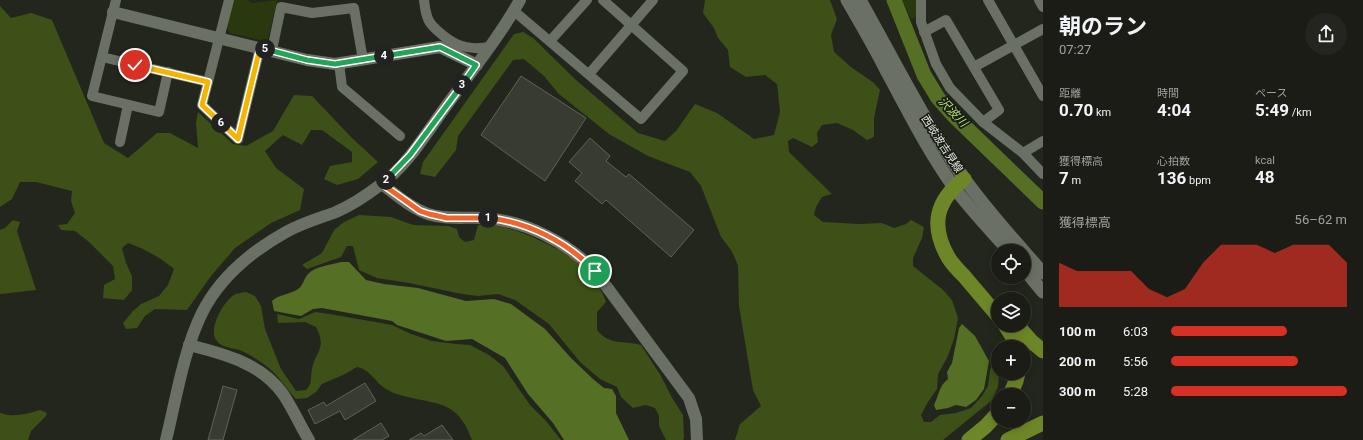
<!DOCTYPE html>
<html lang="ja">
<meta charset="utf-8">
<style>
body{margin:0;font-family:Roboto,"Noto Sans JP",sans-serif;background:#23251e;color:#f1f3f6;height:100vh;display:flex;flex-direction:column;font-size:15px;white-space:nowrap}
*{box-sizing:border-box;margin:0}
p{font-size:13px;color:#9fa1a0}
.icon{flex:none;width:22px;height:22px;fill:none;stroke:currentColor;stroke-width:2;stroke-linecap:round;stroke-linejoin:round}
.map{position:relative;flex:1;overflow:hidden}
.details{display:flex;flex-direction:column;background:#1a1c15;width:320px}
.details>*{flex:none}
.controls{position:absolute;left:991px;top:244px;display:grid;gap:8px}
.controls a{display:grid;place-items:center;width:40px;height:40px;border-radius:50%;background:#1a1c15;box-shadow:0 2px 10px #0003,0 0 0 1px #383a34;font-size:20px}
.pin{position:absolute;display:grid;place-items:center;width:34px;height:34px;color:#fff;margin:-17px;border:2px solid #fff;border-radius:50%;box-shadow:0 1px 4px #0007}
.km{position:absolute;width:20px;height:20px;margin:-10px;border-radius:50%;background:#222;color:#fff;font-size:11px;line-height:20px;text-align:center}
.round{display:grid;place-items:center;flex:none;width:42px;height:42px;border-radius:21px;background:#23251e}
.summary{display:flex;align-items:center;justify-content:space-between;height:68px;padding:0 16px}
h1{font-size:22px;font-weight:700;line-height:30px}
.metrics{display:grid;grid-template-columns:repeat(3,1fr);gap:6px;height:68px;padding:4px 16px}
.metrics div{display:grid;align-content:center}
.metrics b{font-size:17px;font-weight:700}
.metrics small{font-size:11px;font-weight:400}
.metrics p{font-size:11px}
.chart{height:112px;padding:8px 16px}
.chart p{display:flex;justify-content:space-between}
.chart svg{width:100%;height:72px;margin-top:4px;fill:#d93025;opacity:.7}
ul{padding:0 16px;list-style:none;font-size:13px}
li{display:grid;grid-template-columns:64px 48px 1fr;align-items:center;height:30px}
li i{height:10px;border-radius:5px;background:#d93025}
main{display:flex;flex:1;min-height:0}
.map>svg:first-child{display:block}
.green{fill:#2a3810}
.forest{fill:#3d5017}
.water{fill:#556f24}
.lines{fill:none;stroke-linecap:round;stroke-linejoin:round}
.river{stroke:#556f24;stroke-width:15}
.building{fill:#373b30;stroke:#5e6357}
.minor{stroke:#6b7064;stroke-width:10}
.tertiary{stroke:#6b7064;stroke-width:12}
.secondary{stroke:#6b7064;stroke-width:13}
.primary{stroke:#6d8728;stroke-width:15}
.split-1-casing{stroke:#fff;stroke-width:8}
.split-2-casing{stroke:#fff;stroke-width:8}
.split-3-casing{stroke:#fff;stroke-width:8}
.split-4-casing{stroke:#fff;stroke-width:8}
.split-5-casing{stroke:#fff;stroke-width:8}
.split-6-casing{stroke:#fff;stroke-width:8}
.split-7-casing{stroke:#fff;stroke-width:8}
.split-1{stroke:#f0652b;stroke-width:5}
.split-2{stroke:#f0652b;stroke-width:5}
.split-3{stroke:#22a559;stroke-width:5}
.split-4{stroke:#22a559;stroke-width:5}
.split-5{stroke:#22a559;stroke-width:5}
.split-6{stroke:#f5b400;stroke-width:5}
.split-7{stroke:#f5b400;stroke-width:5}
.labels{text-anchor:middle;dominant-baseline:central;stroke-width:3.5;stroke-linejoin:round;paint-order:stroke}
.street-label{font-size:11px;fill:#e1e4dd;stroke:#181c13}
.water-label{font-size:12px;font-style:italic;fill:#b1d872;stroke:#181c13}
</style>
<main>
<div class="map">
<svg width="1043" height="440" viewBox="0 0 1043 440">
<rect width="100%" height="100%" fill="#22261c"/>
<g class="green">
<polygon points="233,0 248,0 250,2 253,3 277,0 268,39 265,41 230,33 227,27"/>
<polygon points="902,0 916,0 916,17 911,19"/>
</g>
<g class="forest">
<polygon points="705,0 830,0 837,19 831,35 834,52 851,67 874,83 880,90 874,118 874,137 867,140 853,130 837,123 822,125 817,133 818,142 812,147 793,138 788,141 789,152 832,194 822,197 816,207 814,215 823,222 859,224 882,223 894,228 906,224 911,220 924,227 922,238 913,258 913,266 942,289 952,300 958,318 954,339 947,358 938,374 937,389 928,402 921,415 924,422 931,422 940,415 956,413 971,408 982,396 988,386 990,370 995,358 998,359 998,373 999,373 998,387 991,401 943,440 735,440 740,424 761,406 753,390 739,306 738,265 731,250 721,237 701,186 690,172 648,156 609,134 559,94 544,76 524,59 513,60 458,136 456,150 435,177 420,174 423,162 514,34 523,32 533,38 576,80 638,133 665,141 676,131 695,104 717,113 754,139 774,135 780,112 777,84 765,75 746,77 730,67 728,50 718,38 714,28 703,13"/>
<path d="M0 6 11 18 31 13 52 20 104 143 128 158 157 133H170L198 148 196 123 198 112 233 144 246 146 273 131 294 95 312 96 352 138 378 162 358 179 337 185 324 179 330 166 352 162V152L322 130H311L302 145 283 135 265 151 276 168 304 189 300 210 271 223 235 248 211 276 187 310 155 309 145 316 137 328 126 329 123 323 133 311 141 304 159 296 168 285 174 269C161 258 145 249 128 243L122 248 126 263 132 276V290L124 300 103 298 104 285 115 279 113 266 89 242 75 231 61 230 58 225 67 224 75 213 71 201 72 191 36 182H20L12 199 0 207Z"/>
<path d="M359 215 391 217 413 225 448 226 457 229 459 237 465 242 474 240 478 225C502 221 546 242 567 255 581 264 602 286 606 302L597 312V330C610 346 623 340 641 345L661 376 671 396 683 415 684 438 683 440H666L659 426V416L655 408 646 405 633 408 621 397 617 387 600 379 581 363 549 324 515 300 498 294 478 296 462 294 409 283 377 278 359 270 353 246H347L341 257 307 269 302 265 322 253 334 230 344 222Z"/>
<polygon points="13,220 20,222 17,231 36,290 1,294 0,294 0,230 5,228"/>
<path d="M246 292 255 296 261 306 265 329 281 369 296 391 306 390C313 383 310 379 312 369 316 350 327 349 316 327L305 322 278 323 277 314 299 319 315 312 330 314 392 325 411 334 432 341 456 344 470 345 489 355 503 366 530 405 546 421 561 440H472C458 403 443 405 408 397 401 395 394 394 388 390 376 384 370 369 357 367L345 374 322 384 316 392 307 398 296 399C288 391 283 382 276 375 268 366 254 357 244 352 235 347 222 349 216 340 208 328 224 301 234 295 237 293 243 293 246 292Z"/>
<path d="M40 410 47 413 46 416 31 431 28 440H0V413C14 418 26 414 40 410Z"/>
</g>
<g class="water">
<path d="M341 262H349L366 280 384 284 418 288 466 301 494 299 511 304 545 329 571 358 593 379 604 388 612 389 616 396V413L629 440H564L553 423 528 394 505 358 472 339 446 341 397 325 392 321 322 308 313 309 301 316 274 311 272 301C277 295 291 294 298 289 303 286 304 278 308 274 315 266 331 265 341 262Z"/>
<path d="M962 324 975 336 989 361 984 389 976 400 966 407 956 405 948 408 936 410 934 405C939 395 939 386 948 379L947 372 952 363 959 328Z"/>
</g>
<g class="lines">
<polyline class="river" points="894,0 924,75 938,98 954,116 1043,202"/>
</g>
<g class="building">
<polygon points="521,76 586,118 545,181 481,135"/>
<polygon points="590,138 610,156 606,161 626,177 629,174 694,230 671,257 606,200 602,204 575,181 582,173 569,162"/>
<polygon points="365,383 376,401 345,420 340,411 315,424 308,410 324,402 326,406"/>
<polygon points="223,386 237,390 223,440 208,440"/>
<polygon points="381,423 389,436 382,440 353,440"/>
<polygon points="442,425 453,440 409,440 421,433 424,436"/>
</g>
<g class="lines">
<g class="minor">
<polyline points="116,0 92,96 159,112 168,72"/>
<polyline points="229,0 202,105 238,139 260,48"/>
<path d="M424 0C425 8 426 18 431 24 435 29 440 33 445 37 459 48 473 50 490 47"/>
<polyline points="921,0 921,22 936,64 950,88 983,122 1023,153 1043,174"/>
<polyline points="988,0 1043,96"/>
<polyline points="1039,0 1043,7"/>
<polyline points="514,11 641,119 683,71 603,0"/>
<polyline points="924,32 946,20 999,110 983,122"/>
<polyline points="550,41 587,0"/>
<polyline points="272,50 281,7 312,13 354,8 363,60"/>
<polyline points="102,57 208,82"/>
<polyline points="339,63 342,87 400,136"/>
<polyline points="974,67 1043,29"/>
<polyline points="589,74 653,0"/>
<polyline points="120,142 128,105"/>
<polyline points="1023,153 1043,141"/>
</g>
<g class="tertiary">
<polyline points="113,12 307,60 335,64 440,47 477,65"/>
<path d="M382 184C396 195 411 208 428 214 446 220 465 217 483 218 524 220 567 242 595 271L689 398 696 419 697 440"/>
<path d="M189 345C224 354 261 363 283 394 293 409 300 425 309 440"/>
<path d="M166 440C176 399 184 349 202 313 220 277 252 251 286 232 302 223 320 218 336 212 352 205 367 195 380 185 407 166 425 135 444 109 470 73 498 39 520 0"/>
</g>
<g class="secondary">
<path d="M847 0C861 24 875 48 887 72 908 111 927 149 953 186 970 209 990 230 1009 251"/>
<path d="M860 0C894 60 924 122 964 178 987 211 1016 242 1043 273"/>
<polyline points="1024,269 1043,292"/>
</g>
<g class="primary">
<path d="M964 179C936 201 930 225 948 257 952 264 958 270 964 276 975 289 987 303 998 316"/>
<polyline points="1005,325 1012,336 1016,347"/>
<polyline points="1017,325 1031,341 1043,351"/>
<polyline points="1010,395 1016,381 1018,373"/>
<polyline points="969,440 986,426 998,413"/>
<polyline points="1008,440 1043,423"/>
</g>
</g>
<g class="lines">
<g class="split-1-casing">
<path id="split-1" d="M488 218C528 222 567 242 595 271"/>
</g>
<g class="split-2-casing">
<polyline id="split-2" points="386,180 382,184 420,211 429,214 447,218 488,218"/>
</g>
<g class="split-3-casing">
<polyline id="split-3" points="386,180 410,155 462,85"/>
</g>
<g class="split-4-casing">
<polyline id="split-4" points="384,56 440,47 476,65 462,85"/>
</g>
<g class="split-5-casing">
<polyline id="split-5" points="265,49 307,60 335,64 384,56"/>
</g>
<g class="split-6-casing">
<polyline id="split-6" points="221,123 238,139 260,48 265,49"/>
</g>
<g class="split-7-casing">
<polyline id="split-7" points="135,65 208,82 202,105 221,123"/>
</g>
<use href="#split-1" class="split-1"/>
<use href="#split-2" class="split-2"/>
<use href="#split-3" class="split-3"/>
<use href="#split-4" class="split-4"/>
<use href="#split-5" class="split-5"/>
<use href="#split-6" class="split-6"/>
<use href="#split-7" class="split-7"/>
</g>
<g class="labels">
<g class="street-label">
<text transform="translate(942 144) rotate(57)">西岐波吉見線</text>
</g>
<g class="water-label">
<text transform="translate(953 112) rotate(46)">沢波川</text>
</g>
</g>
</svg>
<div class="controls">
<a><svg class="icon" aria-label="locate" viewBox="0 0 24 24"><circle cx="12" cy="12" r="6"/><path d="M12 2v4M12 18v4M2 12h4M18 12h4"/></svg></a>
<a><svg class="icon" aria-label="layers" viewBox="0 0 24 24"><path d="M12 4l9 5-9 5-9-5zM3 14l9 5 9-5"/></svg></a>
<a>+</a>
<a>−</a>
</div>
<div class="pin" style="left:595px;top:271px;background:#1e9e55"><svg class="icon" aria-label="arrive" viewBox="0 0 24 24"><path d="M6 21V4h12l-3 4 3 4H6"/></svg></div>
<div class="pin" style="left:135px;top:65px;background:#d93025"><svg class="icon" aria-label="check" viewBox="0 0 24 24"><path d="M5 12l5 5 9-10"/></svg></div>
<b class="km" style="left:488px;top:218px">1</b>
<b class="km" style="left:386px;top:180px">2</b>
<b class="km" style="left:462px;top:85px">3</b>
<b class="km" style="left:384px;top:56px">4</b>
<b class="km" style="left:265px;top:49px">5</b>
<b class="km" style="left:221px;top:123px">6</b>
</div>
<section class="details">
<div class="summary"><div><h1>朝のラン</h1><p>07:27</p></div><a class="round"><svg class="icon" aria-label="share" viewBox="0 0 24 24"><path d="M12 15V3M7 8l5-5 5 5M5 13v7h14v-7"/></svg></a></div>
<div class="metrics">
<div><p>距離</p><b>0.70<small> km</small></b></div>
<div><p>時間</p><b>4:04</b></div>
<div><p>ペース</p><b>5:49<small> /km</small></b></div>
</div>
<div class="metrics">
<div><p>獲得標高</p><b>7<small> m</small></b></div>
<div><p>心拍数</p><b>136<small> bpm</small></b></div>
<div><p>kcal</p><b>48</b></div>
</div>
<div class="chart"><p><span>獲得標高</span>56–62 m</p>
<svg viewBox="0 0 160 44" preserveAspectRatio="none"><path d="M0 44V17L10 22L20 22L30 22L40 22L50 33L60 38L70 33L80 17L90 6L100 6L110 6L120 11L130 6L140 6L150 6L160 17V44z"/></svg>
</div>
<ul>
<li><b>100 m</b>6:03<i style="width:66%"></i></li>
<li><b>200 m</b>5:56<i style="width:72%"></i></li>
<li><b>300 m</b>5:28<i style="width:100%"></i></li>
</ul>
</section>
</main>
